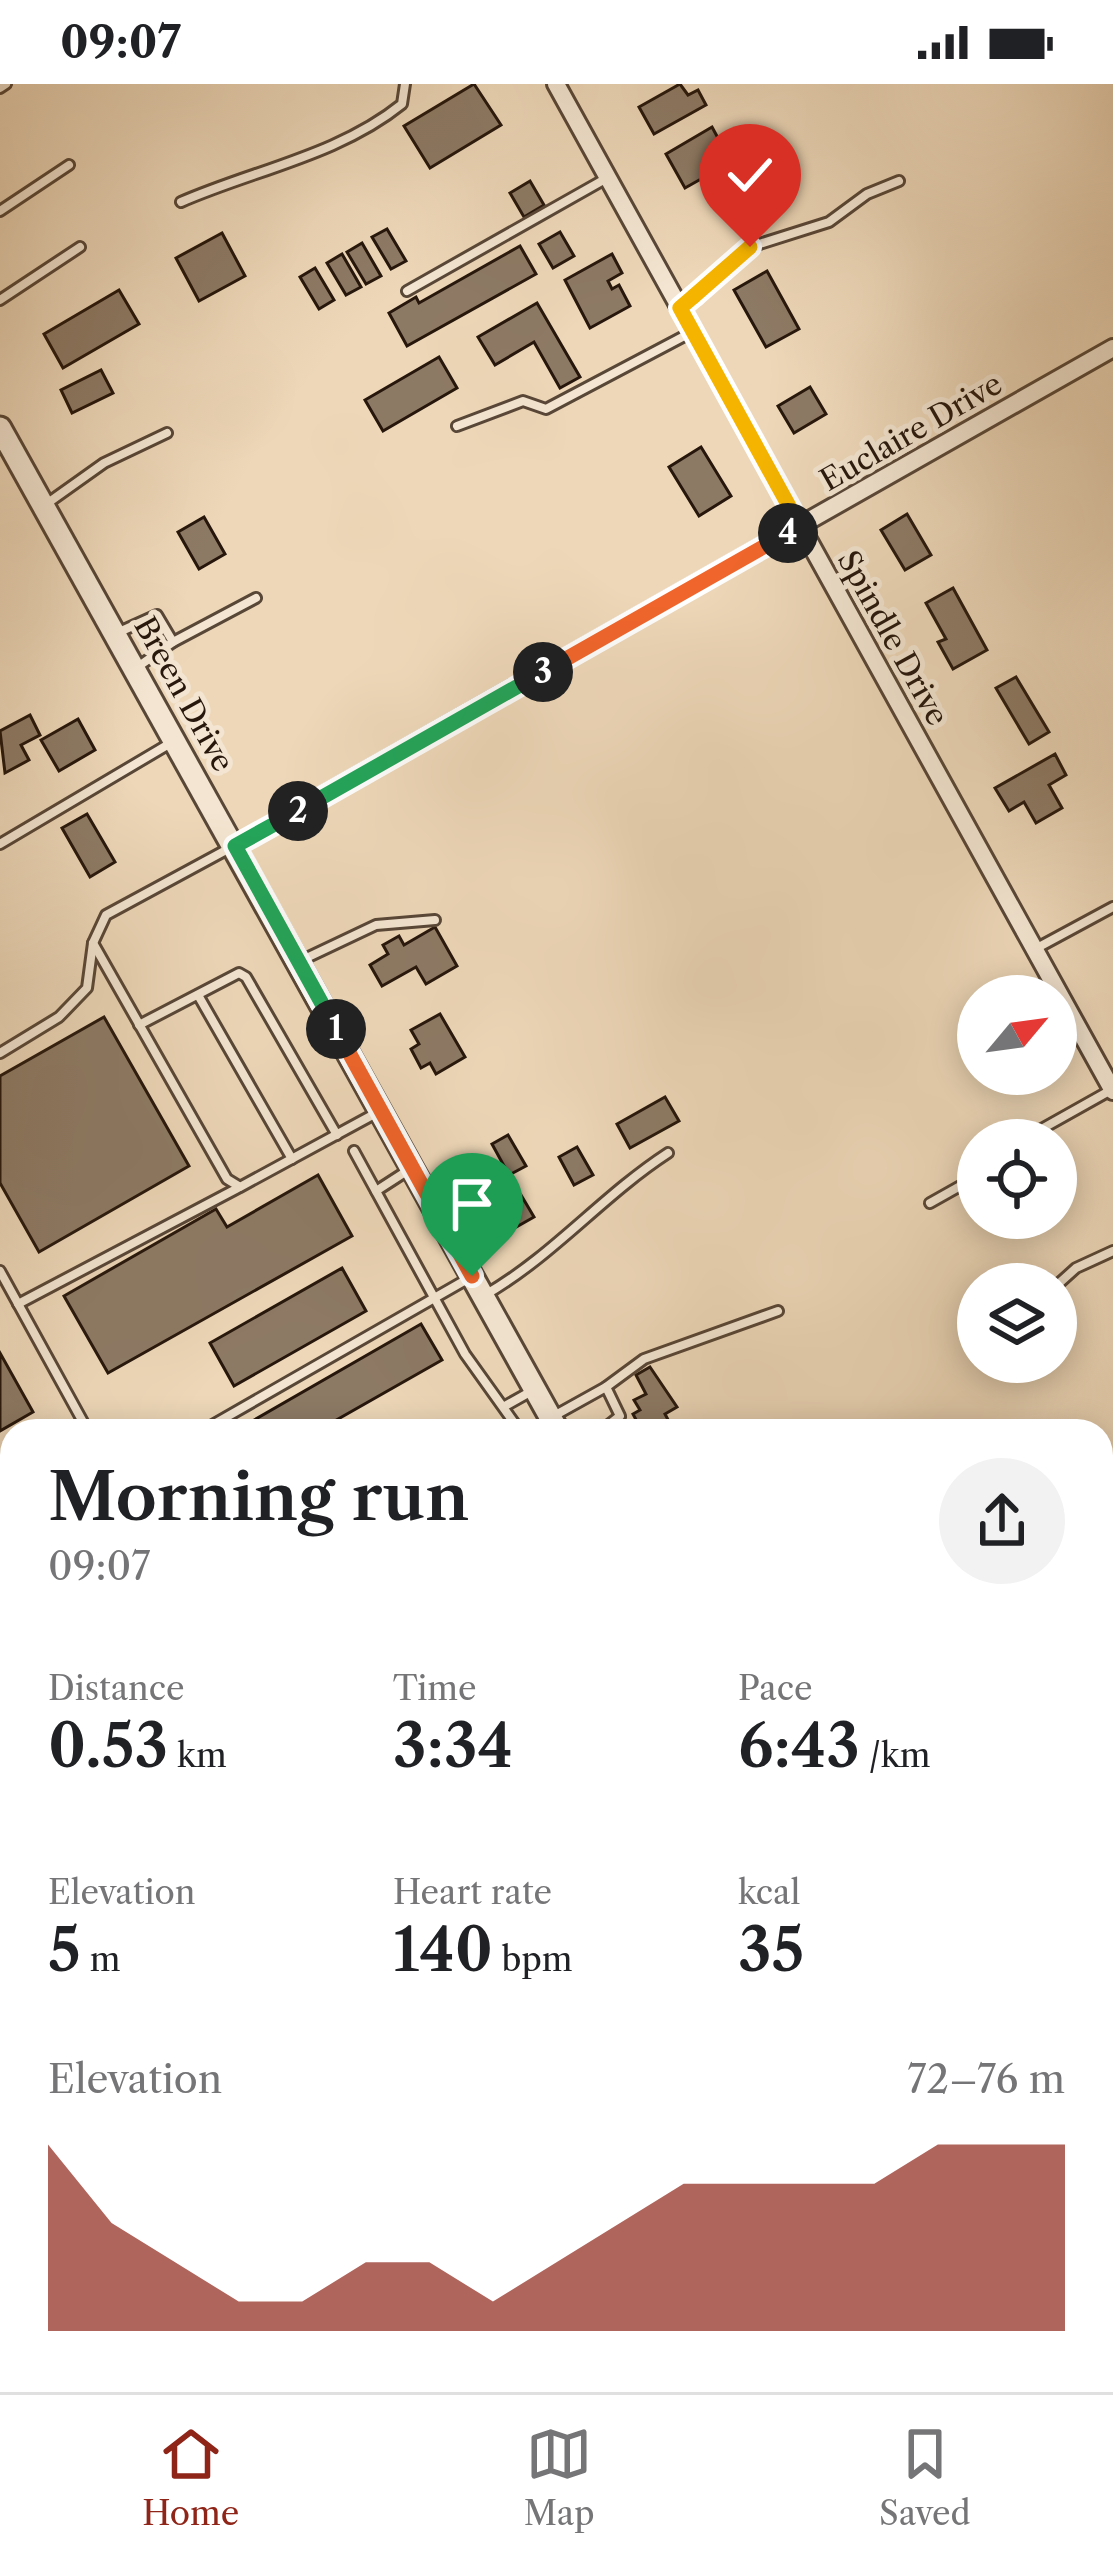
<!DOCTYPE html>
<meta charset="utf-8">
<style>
body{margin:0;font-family:"Libre Caslon Text",serif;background:#f2f2f2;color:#202124;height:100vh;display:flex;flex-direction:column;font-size:45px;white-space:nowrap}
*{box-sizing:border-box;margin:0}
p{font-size:39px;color:#757577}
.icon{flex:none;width:66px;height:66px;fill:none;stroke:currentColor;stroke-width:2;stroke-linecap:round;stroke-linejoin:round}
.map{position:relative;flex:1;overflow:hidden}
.drawer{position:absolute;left:0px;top:1335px;width:1113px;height:975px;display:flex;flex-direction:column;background:#fff;border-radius:36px 36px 0 0;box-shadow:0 6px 30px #0003}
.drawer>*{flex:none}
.needle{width:78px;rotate:61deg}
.tools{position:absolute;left:957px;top:891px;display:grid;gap:24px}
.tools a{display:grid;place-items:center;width:120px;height:120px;border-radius:50%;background:#fff;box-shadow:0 6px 30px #0003;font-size:60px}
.pin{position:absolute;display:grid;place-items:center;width:102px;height:102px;color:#fff;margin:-123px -51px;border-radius:50% 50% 50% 0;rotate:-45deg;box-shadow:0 0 12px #0007}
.pin .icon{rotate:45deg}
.km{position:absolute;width:60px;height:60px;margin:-30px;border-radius:50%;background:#222;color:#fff;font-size:33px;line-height:60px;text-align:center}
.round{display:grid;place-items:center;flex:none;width:126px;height:126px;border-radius:63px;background:#f2f2f2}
.overview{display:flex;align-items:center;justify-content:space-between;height:204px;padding:0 48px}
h1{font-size:66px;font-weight:600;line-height:90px}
.stats{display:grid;grid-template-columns:repeat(3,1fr);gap:18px;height:204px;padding:12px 48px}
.stats div{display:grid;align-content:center}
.stats b{font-size:60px;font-weight:600}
.stats small{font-size:33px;font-weight:400}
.stats p{font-size:33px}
.chart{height:336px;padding:24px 48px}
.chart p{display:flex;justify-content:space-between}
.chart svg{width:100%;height:216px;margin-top:12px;fill:#8f2418;opacity:.7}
.status{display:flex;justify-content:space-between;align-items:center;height:84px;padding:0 60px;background:#fff;direction:ltr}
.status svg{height:33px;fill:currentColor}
.dock{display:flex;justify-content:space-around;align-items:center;height:168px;border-top:3px solid #e0e0e0;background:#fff;font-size:33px;color:#757577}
.dock a{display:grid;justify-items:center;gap:6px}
.dock .on{color:#8f2418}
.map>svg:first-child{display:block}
.building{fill:#8d7a65;stroke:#26160b;stroke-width:3}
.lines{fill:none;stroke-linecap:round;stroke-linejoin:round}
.service-casing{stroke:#584636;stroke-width:14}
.minor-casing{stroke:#584636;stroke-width:22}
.tertiary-casing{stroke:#584636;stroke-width:27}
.secondary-casing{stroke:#26160b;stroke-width:30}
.service{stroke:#f3e5d1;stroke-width:8}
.minor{stroke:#f3e5d1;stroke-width:16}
.tertiary{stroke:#f3e5d1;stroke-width:21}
.secondary{stroke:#f3e5d1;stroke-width:24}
.split-1-casing{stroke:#fff;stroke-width:24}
.split-2-casing{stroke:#fff;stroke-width:24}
.split-3-casing{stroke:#fff;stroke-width:24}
.split-4-casing{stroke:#fff;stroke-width:24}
.split-5-casing{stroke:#fff;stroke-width:24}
.split-6-casing{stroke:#fff;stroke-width:24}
.split-1{stroke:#f0652b;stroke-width:15}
.split-2{stroke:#22a559;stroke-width:15}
.split-3{stroke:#22a559;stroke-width:15}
.split-4{stroke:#f0652b;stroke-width:15}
.split-5{stroke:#f5b400;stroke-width:15}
.split-6{stroke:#f5b400;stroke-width:15}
.labels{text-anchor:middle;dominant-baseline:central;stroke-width:10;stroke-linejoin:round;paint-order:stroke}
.street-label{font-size:30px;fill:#26160b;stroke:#f3e5d1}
</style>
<div class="status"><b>09:07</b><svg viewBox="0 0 49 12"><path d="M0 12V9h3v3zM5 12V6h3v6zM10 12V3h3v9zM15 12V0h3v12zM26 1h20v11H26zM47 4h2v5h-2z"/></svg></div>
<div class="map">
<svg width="1113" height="2308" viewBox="0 0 1113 2308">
<rect width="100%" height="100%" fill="#edd7b8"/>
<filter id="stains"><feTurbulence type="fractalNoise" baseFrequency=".00167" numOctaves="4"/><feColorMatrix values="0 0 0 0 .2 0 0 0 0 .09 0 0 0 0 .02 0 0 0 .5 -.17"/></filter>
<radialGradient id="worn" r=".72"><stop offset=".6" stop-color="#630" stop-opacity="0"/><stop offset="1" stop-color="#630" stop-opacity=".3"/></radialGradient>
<g class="building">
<polygon points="474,0 501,41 430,84 404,42"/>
<polygon points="680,0 688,11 698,6 706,21 654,50 639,23"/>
<polygon points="712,43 731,78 685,104 666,70"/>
<polygon points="530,97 544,121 524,133 510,109"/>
<polygon points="387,145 406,177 391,185 372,153"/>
<polygon points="560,148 574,172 553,184 539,160"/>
<polygon points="222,149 245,192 199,217 176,174"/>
<polygon points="362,159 381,192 366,200 347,168"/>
<polygon points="520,162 536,190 407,262 389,229 416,213 419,219"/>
<polygon points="342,170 361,203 346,211 327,179"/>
<polygon points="612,170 622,189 608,197 612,205 619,201 630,222 590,244 565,196"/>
<polygon points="315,184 334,216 319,225 300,193"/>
<polygon points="767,187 799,245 766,263 734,206"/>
<polygon points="119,206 139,240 63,284 44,250"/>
<polygon points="537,219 580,293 560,304 534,258 495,281 478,253"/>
<polygon points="439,273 457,304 383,347 365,316"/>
<polygon points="101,286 113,309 72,329 61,306"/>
<polygon points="810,303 826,330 794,349 778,322"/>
<polygon points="701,363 731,412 699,432 669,383"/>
<polygon points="907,430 931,471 905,486 881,446"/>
<polygon points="204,433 225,470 199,485 178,448"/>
<polygon points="953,504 987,566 953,585 938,558 946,555 926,519"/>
<polygon points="1016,593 1049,648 1029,660 996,604"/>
<polygon points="30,631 40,651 21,661 29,676 5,689 0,647"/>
<polygon points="78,635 95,666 59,687 41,656"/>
<polygon points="1055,670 1066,691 1049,701 1062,724 1036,739 1024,718 1009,727 995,704"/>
<polygon points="87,730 115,778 90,793 62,744"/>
<polygon points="435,843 457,882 426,900 416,883 382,902 370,881 388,870 383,861 399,852 404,861"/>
<polygon points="440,930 465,973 436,990 430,979 421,984 411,965 419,960 411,946"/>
<polygon points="104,933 189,1082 39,1168 0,1099 0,992"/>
<polygon points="665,1013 679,1037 630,1064 617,1040"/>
<polygon points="508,1051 526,1082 509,1091 492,1060"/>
<polygon points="577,1063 593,1091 574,1101 559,1073"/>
<polygon points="318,1091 352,1152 108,1289 64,1212 216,1125 227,1143"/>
<polygon points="521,1111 534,1133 511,1146 498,1124"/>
<polygon points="342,1184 366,1227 234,1302 210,1259"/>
<polygon points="421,1240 442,1276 317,1347 235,1347"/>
<polygon points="0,1269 33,1328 0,1347"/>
<polygon points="650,1283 677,1323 665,1330 674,1347 642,1347 633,1330 640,1326 634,1316 646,1310 636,1291"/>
<polygon points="0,1406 12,1427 8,1524 0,1509"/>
<polygon points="12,2064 12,2109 0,2116 0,2071"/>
<polygon points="89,2298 115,2298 148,2306 87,2308"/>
</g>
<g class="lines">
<g class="service-casing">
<g id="service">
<polyline points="0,4 6,0"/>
<path d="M181 118C254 86 339 71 402 20L405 0"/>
<polyline points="0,127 69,81"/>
<polyline points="407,207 607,94"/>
<polyline points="0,216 80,163"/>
<polyline points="681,223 750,163 829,138 867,110 899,97"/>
<polyline points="457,342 523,317 546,325 692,248"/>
<polyline points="45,421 104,379 167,349"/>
<polyline points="117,549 157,531 173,558 139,582"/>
<polyline points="173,558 256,514"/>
<polyline points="0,760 169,660"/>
<polyline points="93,859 227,1095 240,1103 380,1027"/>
<polyline points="1037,864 1113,823"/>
<polyline points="300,877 376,841 435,836"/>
<polyline points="198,911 292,1075"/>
<polyline points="139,941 239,889 246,893 337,1051"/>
<polyline points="0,969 59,933 87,904 93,859 106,831 228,765"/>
<polyline points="1022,1056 1111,1006"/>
<polyline points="354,1067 465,1270 520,1347"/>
<polyline points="376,1107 410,1085"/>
<polyline points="930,1119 978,1092"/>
<polyline points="0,1187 88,1347"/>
<polyline points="1056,1202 1076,1184 1113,1167"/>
<path d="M485 1211C554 1171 602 1112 668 1069"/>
<polyline points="18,1220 238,1104"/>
<polyline points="971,1253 978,1251"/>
<polyline points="606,1303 644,1275 778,1227"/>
<polyline points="505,1322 530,1308"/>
<polyline points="552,1333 606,1303 620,1332 601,1347"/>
<polyline points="202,1347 471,1193"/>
<polyline points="1101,1736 1113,1729"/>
<polyline points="1101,1769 1112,1788"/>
<polyline points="1101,1994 1113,1987"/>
<polyline points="1101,2152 1113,2147"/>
</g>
</g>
<g class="minor-casing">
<g id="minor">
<polyline points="556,0 1113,1007"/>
<polyline points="235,762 1113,264"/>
<polyline points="0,2227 12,2249"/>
<polyline points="28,2308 30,2298"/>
</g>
</g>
<g class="tertiary-casing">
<g id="tertiary">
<polyline points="0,344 558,1347"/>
<polyline points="1085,2298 1090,2308"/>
</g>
</g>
<g class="secondary-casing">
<g id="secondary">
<polyline points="1101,1799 1113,1792"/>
<polyline points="1101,1852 1113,1845"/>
<polyline points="353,2308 370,2298"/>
<polyline points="445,2308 461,2298"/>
</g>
</g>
<use href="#service" class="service"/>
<use href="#minor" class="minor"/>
<use href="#tertiary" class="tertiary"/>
<use href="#secondary" class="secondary"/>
</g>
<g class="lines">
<g class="split-1-casing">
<polyline id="split-1" points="336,945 472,1192"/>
</g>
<g class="split-2-casing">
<polyline id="split-2" points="298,727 235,762 336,945"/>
</g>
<g class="split-3-casing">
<polyline id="split-3" points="298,727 543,588"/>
</g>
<g class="split-4-casing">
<polyline id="split-4" points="543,588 788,449"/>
</g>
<g class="split-5-casing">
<polyline id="split-5" points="694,212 680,224 800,442 788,449"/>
</g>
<g class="split-6-casing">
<polyline id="split-6" points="694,212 750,163"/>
</g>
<use href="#split-1" class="split-1"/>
<use href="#split-2" class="split-2"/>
<use href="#split-3" class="split-3"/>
<use href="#split-4" class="split-4"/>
<use href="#split-5" class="split-5"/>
<use href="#split-6" class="split-6"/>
</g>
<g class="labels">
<g class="street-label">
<text transform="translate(911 348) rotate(-30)">Euclaire Drive</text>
<text transform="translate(893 554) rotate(61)">Spindle Drive</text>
<text transform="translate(184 610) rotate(61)">Breen Drive</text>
</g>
</g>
<rect width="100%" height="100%" filter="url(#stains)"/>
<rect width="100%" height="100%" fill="url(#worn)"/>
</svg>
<div class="tools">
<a><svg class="needle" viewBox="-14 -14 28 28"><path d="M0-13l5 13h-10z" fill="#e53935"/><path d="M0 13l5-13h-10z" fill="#757577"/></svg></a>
<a><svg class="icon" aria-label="locate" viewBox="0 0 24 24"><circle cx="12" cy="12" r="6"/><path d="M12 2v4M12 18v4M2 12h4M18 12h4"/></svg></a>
<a><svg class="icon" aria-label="layers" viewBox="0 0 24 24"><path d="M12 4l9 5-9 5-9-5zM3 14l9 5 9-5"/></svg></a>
</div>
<div class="pin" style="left:472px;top:1192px;background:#1e9e55"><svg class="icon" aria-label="arrive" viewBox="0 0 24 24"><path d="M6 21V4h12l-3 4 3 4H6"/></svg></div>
<div class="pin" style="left:750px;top:163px;background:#d93025"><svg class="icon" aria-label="check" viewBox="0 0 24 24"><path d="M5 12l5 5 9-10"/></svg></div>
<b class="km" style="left:336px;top:945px">1</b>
<b class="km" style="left:298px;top:727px">2</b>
<b class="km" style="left:543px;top:588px">3</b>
<b class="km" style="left:788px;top:449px">4</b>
<section class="drawer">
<div class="overview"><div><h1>Morning run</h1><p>09:07</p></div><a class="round"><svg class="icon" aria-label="share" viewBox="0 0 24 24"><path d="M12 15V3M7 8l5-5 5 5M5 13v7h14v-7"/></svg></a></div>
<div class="stats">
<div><p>Distance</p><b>0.53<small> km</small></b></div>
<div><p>Time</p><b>3:34</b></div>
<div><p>Pace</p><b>6:43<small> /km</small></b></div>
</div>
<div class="stats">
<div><p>Elevation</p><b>5<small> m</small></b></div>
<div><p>Heart rate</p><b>140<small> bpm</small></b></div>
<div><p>kcal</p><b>35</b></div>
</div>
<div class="chart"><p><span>Elevation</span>72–76 m</p>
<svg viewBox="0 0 160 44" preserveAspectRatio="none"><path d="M0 44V6L10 22L20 30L30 38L40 38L50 30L60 30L70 38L80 30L90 22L100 14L110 14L120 14L130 14L140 6L150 6L160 6V44z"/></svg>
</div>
</section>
</div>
<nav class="dock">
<a class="on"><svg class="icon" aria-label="home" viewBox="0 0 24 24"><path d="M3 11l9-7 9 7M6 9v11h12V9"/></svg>Home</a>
<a><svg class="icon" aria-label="map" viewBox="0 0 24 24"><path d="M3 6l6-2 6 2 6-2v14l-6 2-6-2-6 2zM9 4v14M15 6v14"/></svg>Map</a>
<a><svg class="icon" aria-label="saved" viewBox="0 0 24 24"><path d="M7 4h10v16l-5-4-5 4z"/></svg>Saved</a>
</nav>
